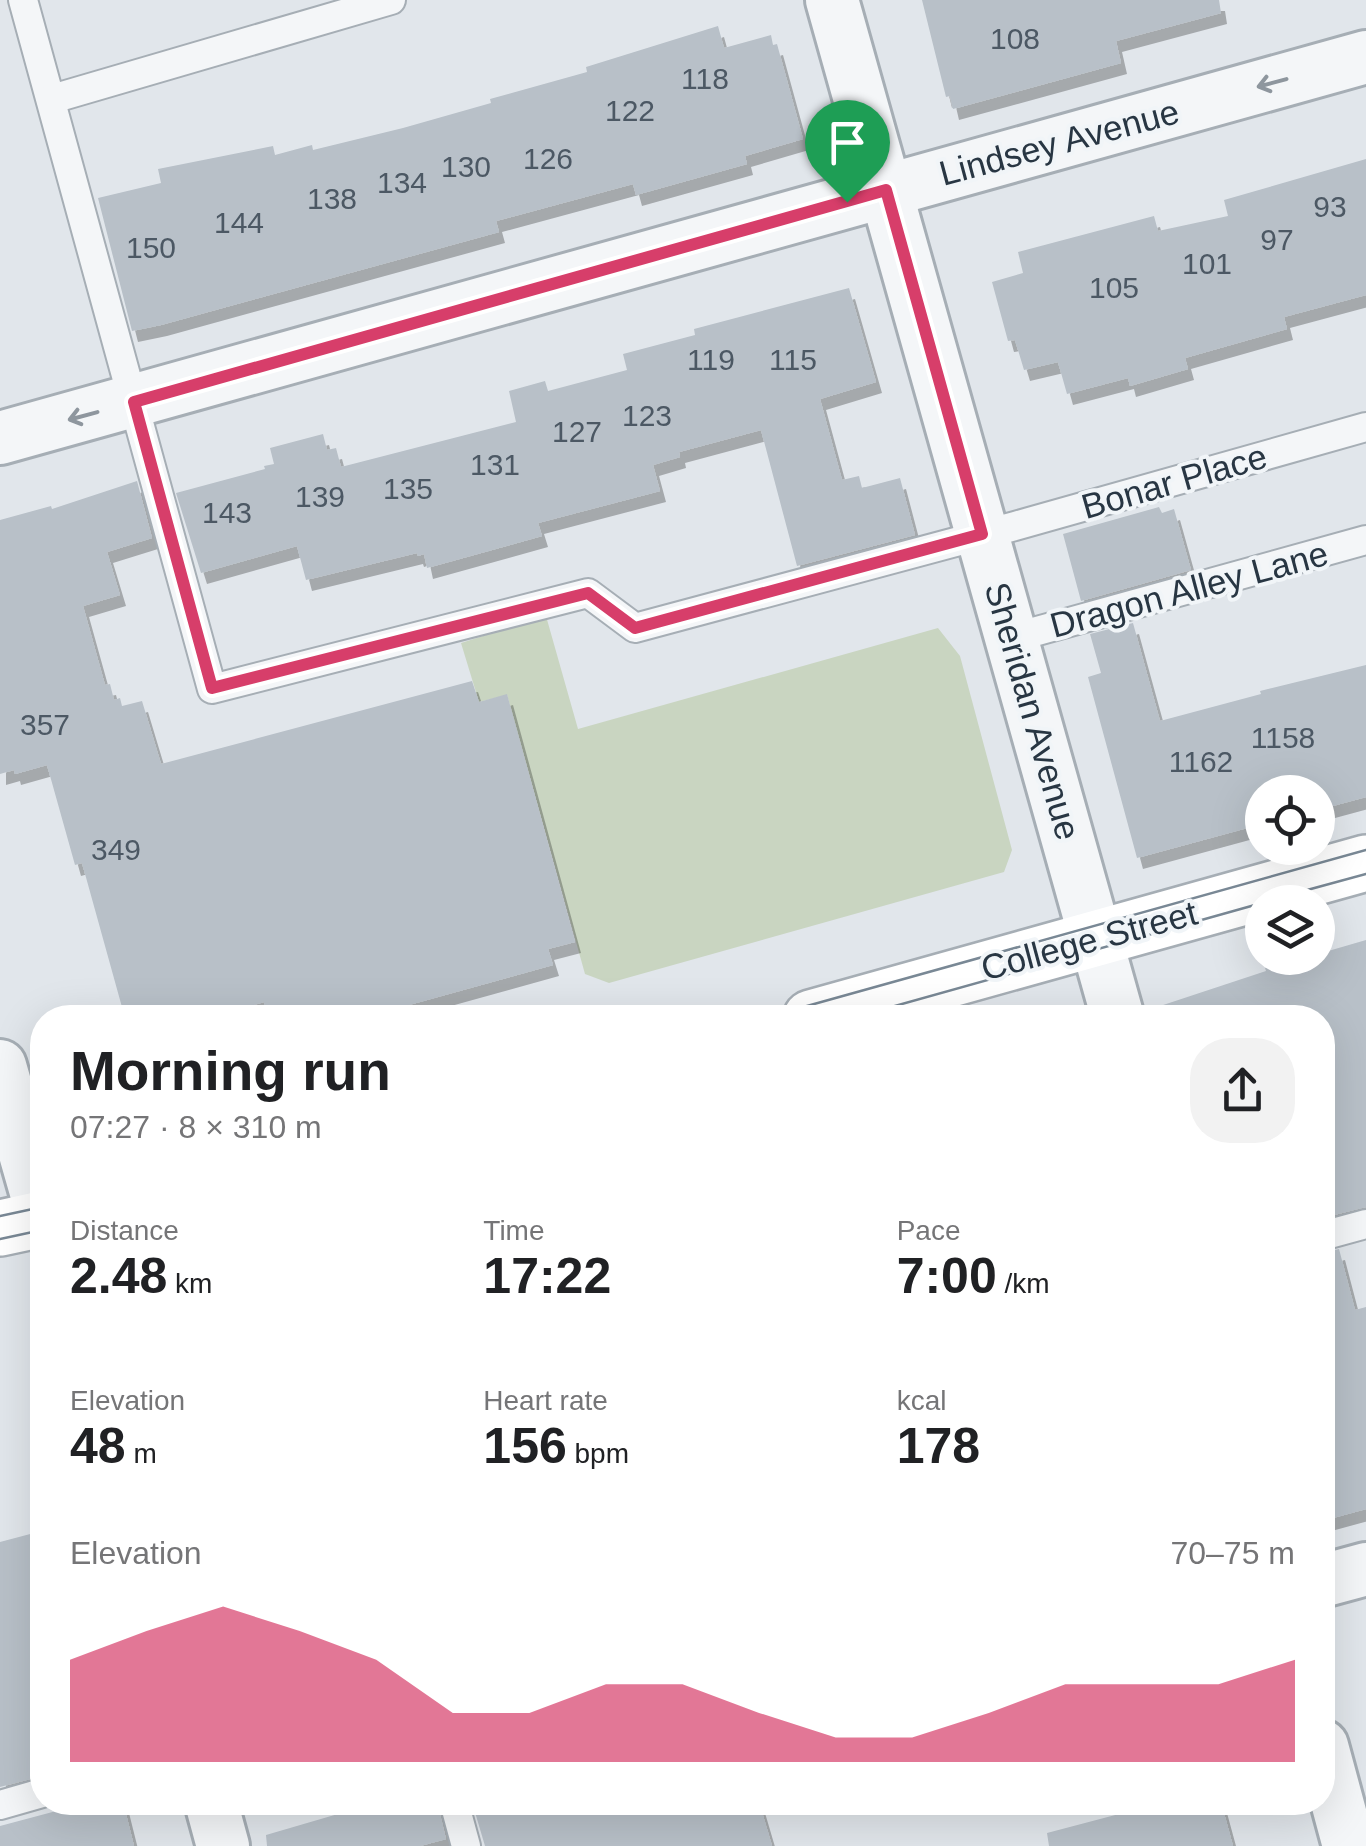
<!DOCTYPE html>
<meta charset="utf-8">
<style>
body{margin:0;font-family:Arial,sans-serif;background:#f2f2f2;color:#202124;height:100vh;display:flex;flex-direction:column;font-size:38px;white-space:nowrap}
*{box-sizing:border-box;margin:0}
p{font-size:32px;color:#757577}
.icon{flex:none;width:55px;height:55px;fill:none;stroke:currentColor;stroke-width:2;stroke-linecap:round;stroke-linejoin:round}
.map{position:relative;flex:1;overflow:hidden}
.sheet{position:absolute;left:30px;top:1005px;width:1305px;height:810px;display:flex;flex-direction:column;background:#fff;border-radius:40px;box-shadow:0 10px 40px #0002}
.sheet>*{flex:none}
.controls{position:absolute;left:1245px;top:775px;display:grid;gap:20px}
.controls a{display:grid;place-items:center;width:90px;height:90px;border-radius:50%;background:#fff;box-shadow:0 10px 40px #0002;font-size:50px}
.pin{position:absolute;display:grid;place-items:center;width:85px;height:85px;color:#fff;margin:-102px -42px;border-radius:50% 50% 50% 0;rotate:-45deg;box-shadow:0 0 10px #0007}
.pin .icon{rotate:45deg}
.round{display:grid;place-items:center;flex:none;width:105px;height:105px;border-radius:40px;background:#f2f2f2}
.summary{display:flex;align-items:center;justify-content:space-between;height:170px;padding:0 40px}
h1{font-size:55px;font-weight:600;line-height:75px}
.metrics{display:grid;grid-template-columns:repeat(3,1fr);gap:15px;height:170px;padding:10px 40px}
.metrics div{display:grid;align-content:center}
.metrics b{font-size:50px;font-weight:600}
.metrics small{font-size:28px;font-weight:400}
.metrics p{font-size:28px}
.chart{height:280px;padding:20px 40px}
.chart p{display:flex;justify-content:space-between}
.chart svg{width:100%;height:180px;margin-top:10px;fill:#d73e6a;opacity:.7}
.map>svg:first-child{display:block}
.green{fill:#c9d5c1}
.building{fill:#b8c0c8;filter:url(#shadow)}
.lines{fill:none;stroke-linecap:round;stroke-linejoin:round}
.service-casing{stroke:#a6aeb5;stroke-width:32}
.minor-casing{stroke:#a6aeb5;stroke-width:58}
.secondary-casing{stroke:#a6aeb5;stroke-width:60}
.service{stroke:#f4f6f8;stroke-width:28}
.minor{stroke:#f4f6f8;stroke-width:52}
.secondary{stroke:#fff;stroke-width:55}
.tram{stroke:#798895;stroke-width:2.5}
.oneway{stroke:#8e969e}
.route-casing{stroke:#fff;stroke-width:20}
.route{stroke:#d73e6a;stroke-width:12}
.labels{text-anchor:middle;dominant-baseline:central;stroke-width:8;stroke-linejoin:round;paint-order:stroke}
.number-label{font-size:30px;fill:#4c5864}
.street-label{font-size:35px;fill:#283643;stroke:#f1f5f8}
</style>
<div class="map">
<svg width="1366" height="1846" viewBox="0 0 1366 1846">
<defs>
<filter id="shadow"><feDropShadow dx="6" dy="11" stdDeviation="0" flood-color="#0004"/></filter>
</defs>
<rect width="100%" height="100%" fill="#e1e6eb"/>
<polygon class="green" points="546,616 578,729 938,628 960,656 1012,850 1004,872 609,983 585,974 507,695 479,702 461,643"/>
<g class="building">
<polygon points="922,0 1219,0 1221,13 1116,41 1121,63 953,109 950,96 946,97"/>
<polygon points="718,26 724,48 771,35 773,45 777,44 803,139 745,156 747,164 636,195 633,184 496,221 499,232 161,325 132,331 98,198 161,183 158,169 273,146 275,155 312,145 313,150 403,128 491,103 490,99 587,72 586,67"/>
<polygon points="1366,159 1366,295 1284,317 1287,329 1185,358 1188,369 1130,386 1128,378 1067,394 1058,362 1024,370 1015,340 1008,341 992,282 1023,273 1018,252 1154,216 1158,231 1228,216 1224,200"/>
<polygon points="849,288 876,382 820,399 842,480 859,476 862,488 900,478 915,535 797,566 761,430 679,452 680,457 653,465 660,491 538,523 542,536 427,568 424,554 418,556 417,553 306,580 297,546 201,573 176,493 265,469 264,466 274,464 270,448 323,434 327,450 336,448 341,467 516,422 509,391 545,381 548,391 627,370 623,354 695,335 694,329"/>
<polygon points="137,481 152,538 107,552 120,595 83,606 105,685 110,684 114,700 120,698 122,706 142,701 161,764 472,681 479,702 507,694 575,942 548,949 553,965 362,1018 269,1018 264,1002 209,1018 125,1018 82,863 75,865 47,765 15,774 14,770 0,774 0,520 51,506 52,509"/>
<polygon points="1159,507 1162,513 1174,509 1191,570 1081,601 1063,534"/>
<polygon points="1133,623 1160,721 1261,694 1260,691 1366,665 1366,797 1318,810 1318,792 1262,792 1262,824 1137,858 1088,677 1101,673 1090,634"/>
<polygon points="1366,940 1366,1207 1322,1218 1322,1018 1149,1018 1148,1010 1266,971 1265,968 1304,958 1318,958 1318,954"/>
<polygon points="1339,1249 1355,1310 1366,1307 1366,1509 1322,1521 1322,1253"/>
<polygon points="34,1533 42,1565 42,1776 0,1787 0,1542"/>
<polygon points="90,1802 123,1802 134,1846 0,1846 0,1826"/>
<polygon points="379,1802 437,1802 446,1839 420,1846 267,1846 266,1835"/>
<polygon points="472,1802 759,1802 772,1846 485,1846"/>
<polygon points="1137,1802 1221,1802 1233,1846 1049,1846 1047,1833 1138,1809"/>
</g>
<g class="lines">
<g class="service-casing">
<g id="service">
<polyline points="23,0 212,689 588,593 635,628 1015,526 1366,427"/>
<polyline points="52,99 391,0"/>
<polyline points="1012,638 1366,540"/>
<polyline points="1322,1236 1366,1224"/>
<polyline points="454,1802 466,1846"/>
<polyline points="0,1805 42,1793"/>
</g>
</g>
<g class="minor-casing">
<g id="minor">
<polyline points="832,0 1118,1018"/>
<polyline points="0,438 1366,57"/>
<polyline points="0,1066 42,1213"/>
<polyline points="1322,1581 1366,1569"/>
<polyline points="1322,1746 1349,1846"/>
<polyline points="211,1802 223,1846"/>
</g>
</g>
<g class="secondary-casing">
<g id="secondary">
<polyline points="811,1018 1366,863"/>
<polyline points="0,1228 42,1219"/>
</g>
</g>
<use href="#service" class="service"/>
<use href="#minor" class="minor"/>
<use href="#secondary" class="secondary"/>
<g class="tram">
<polyline points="1263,902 1366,874"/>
<polyline points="764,1018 1366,850"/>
<polyline points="852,1018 1262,903"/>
<polyline points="0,1216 42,1207"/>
<polyline points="0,1239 42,1230"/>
</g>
</g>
<defs><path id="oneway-shaft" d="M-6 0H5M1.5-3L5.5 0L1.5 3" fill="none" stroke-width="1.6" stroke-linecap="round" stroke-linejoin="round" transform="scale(2.5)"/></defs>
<g class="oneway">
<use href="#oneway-shaft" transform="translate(1272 83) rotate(165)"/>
<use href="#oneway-shaft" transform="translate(83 416) rotate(165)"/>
</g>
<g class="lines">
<g class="route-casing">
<polygon id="route" points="886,190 982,534 635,628 588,593 212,688 134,402"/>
</g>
<use href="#route" class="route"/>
</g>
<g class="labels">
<g class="number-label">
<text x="1015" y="38">108</text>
<text x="705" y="78">118</text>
<text x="630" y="110">122</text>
<text x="548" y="158">126</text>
<text x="466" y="166">130</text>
<text x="402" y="182">134</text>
<text x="332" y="198">138</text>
<text x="1330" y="206">93</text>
<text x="239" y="222">144</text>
<text x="1277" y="239">97</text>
<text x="151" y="247">150</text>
<text x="1207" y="263">101</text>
<text x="1114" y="287">105</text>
<text x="711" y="359">119</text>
<text x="793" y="359">115</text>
<text x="647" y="415">123</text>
<text x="577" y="431">127</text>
<text x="495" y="464">131</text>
<text x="408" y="488">135</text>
<text x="320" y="496">139</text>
<text x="227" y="512">143</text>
<text x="45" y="724">357</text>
<text x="1283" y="737">1158</text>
<text x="1201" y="761">1162</text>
<text x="116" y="849">349</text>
</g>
<g class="street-label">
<text transform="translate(1059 142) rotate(-15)">Lindsey Avenue</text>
<text transform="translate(1174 481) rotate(-16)">Bonar Place</text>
<text transform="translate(1189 589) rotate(-15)">Dragon Alley Lane</text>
<text transform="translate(1033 711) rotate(74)">Sheridan Avenue</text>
<text transform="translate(1089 940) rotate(-15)">College Street</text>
</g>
</g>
</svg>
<div class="controls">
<a><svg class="icon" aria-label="locate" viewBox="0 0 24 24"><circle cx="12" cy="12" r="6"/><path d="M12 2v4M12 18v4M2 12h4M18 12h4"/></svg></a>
<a><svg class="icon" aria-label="layers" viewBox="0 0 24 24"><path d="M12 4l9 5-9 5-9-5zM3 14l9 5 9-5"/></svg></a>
</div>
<div class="pin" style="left:847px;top:202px;background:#1e9e55"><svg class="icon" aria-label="arrive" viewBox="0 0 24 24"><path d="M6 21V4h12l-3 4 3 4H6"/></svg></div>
<section class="sheet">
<div class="summary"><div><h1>Morning run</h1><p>07:27 · 8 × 310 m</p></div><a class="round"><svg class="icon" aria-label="share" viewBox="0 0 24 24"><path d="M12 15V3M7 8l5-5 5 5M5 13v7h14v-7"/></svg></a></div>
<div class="metrics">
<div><p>Distance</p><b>2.48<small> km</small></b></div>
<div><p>Time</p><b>17:22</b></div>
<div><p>Pace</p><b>7:00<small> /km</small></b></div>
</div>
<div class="metrics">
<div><p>Elevation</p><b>48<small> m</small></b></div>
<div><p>Heart rate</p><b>156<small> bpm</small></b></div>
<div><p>kcal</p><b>178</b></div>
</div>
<div class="chart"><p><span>Elevation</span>70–75 m</p>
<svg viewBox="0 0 160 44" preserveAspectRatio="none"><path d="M0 44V19L10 12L20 6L30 12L40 19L50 32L60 32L70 25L80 25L90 32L100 38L110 38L120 32L130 25L140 25L150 25L160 19V44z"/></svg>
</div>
</section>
</div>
